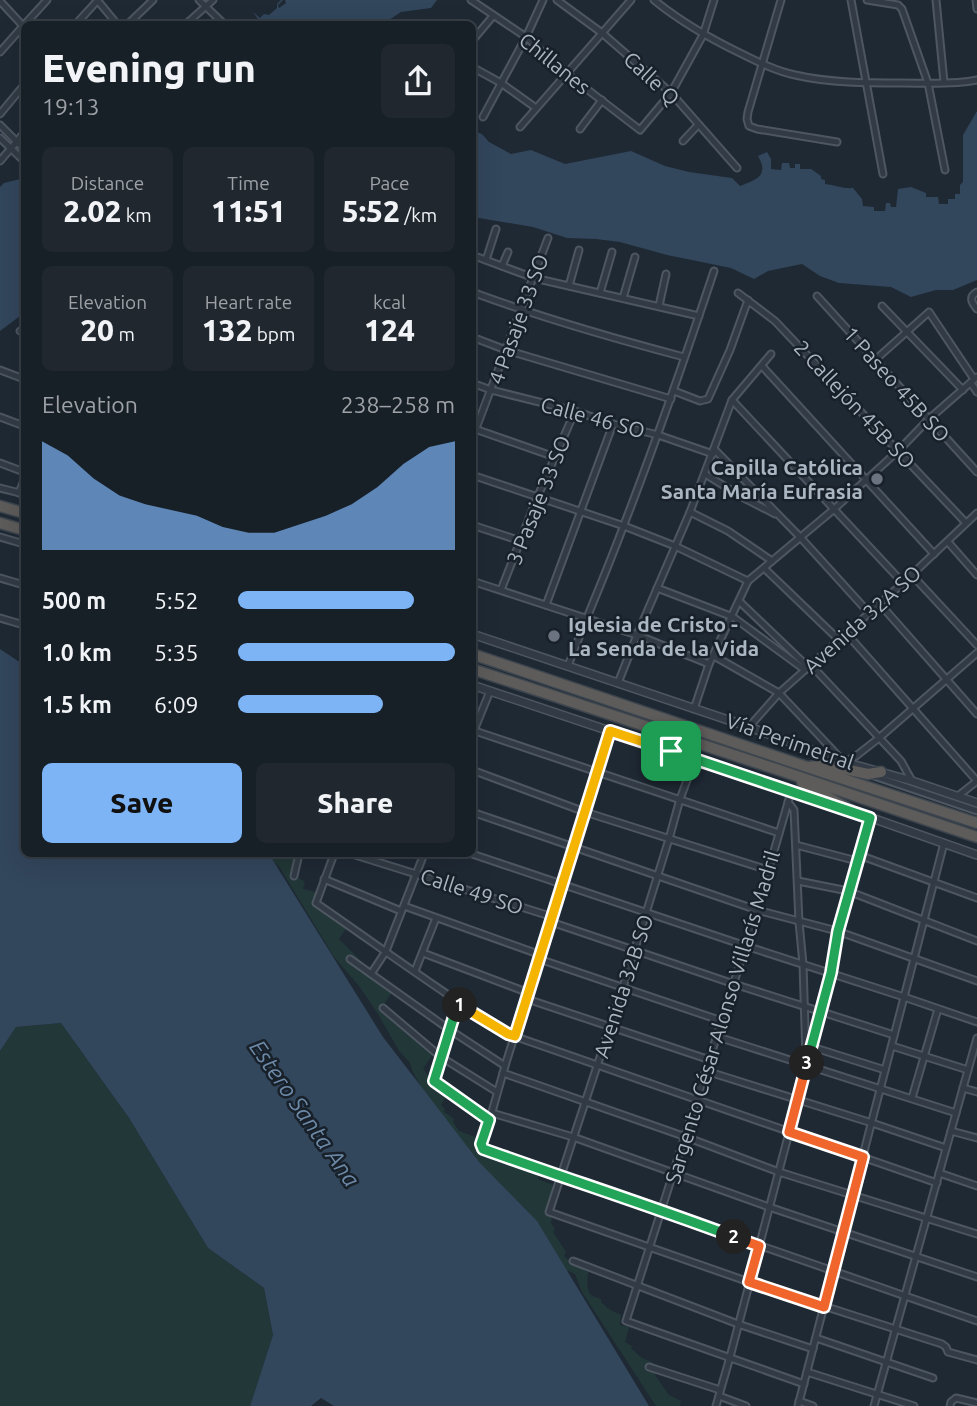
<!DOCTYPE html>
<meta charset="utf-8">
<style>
body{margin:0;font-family:Ubuntu,sans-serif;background:#20272f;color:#f1f3f6;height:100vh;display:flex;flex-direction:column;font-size:26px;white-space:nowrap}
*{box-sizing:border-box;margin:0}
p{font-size:23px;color:#9ea2a7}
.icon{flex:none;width:38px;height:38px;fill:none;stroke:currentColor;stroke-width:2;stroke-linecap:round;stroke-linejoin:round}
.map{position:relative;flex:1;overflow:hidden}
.drawer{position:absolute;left:21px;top:21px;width:455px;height:836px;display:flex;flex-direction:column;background:#171f27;border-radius:10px;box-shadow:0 7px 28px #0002,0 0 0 2px #363d44}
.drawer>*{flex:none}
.pin{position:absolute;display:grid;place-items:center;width:60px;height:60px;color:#fff;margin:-30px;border-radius:14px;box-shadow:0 4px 10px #0006}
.km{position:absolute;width:35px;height:35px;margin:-18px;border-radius:50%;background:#222;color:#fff;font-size:19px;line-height:35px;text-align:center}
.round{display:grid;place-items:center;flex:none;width:74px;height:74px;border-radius:10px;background:#20272f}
.summary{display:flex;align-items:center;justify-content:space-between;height:119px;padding:0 21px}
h1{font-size:38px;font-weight:800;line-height:52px}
.metrics{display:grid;grid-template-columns:repeat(3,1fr);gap:10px;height:119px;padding:7px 21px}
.metrics div{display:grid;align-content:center;border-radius:10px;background:#20272f;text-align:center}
.metrics b{font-size:30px;font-weight:800}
.metrics small{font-size:19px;font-weight:400}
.metrics p{font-size:19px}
.chart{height:196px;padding:14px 21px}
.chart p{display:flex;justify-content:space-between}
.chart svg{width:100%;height:126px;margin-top:7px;fill:#7db4f6;opacity:.7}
.button{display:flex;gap:14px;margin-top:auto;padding:14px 21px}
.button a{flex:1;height:80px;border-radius:10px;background:#7db4f6;color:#111;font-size:28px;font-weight:800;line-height:80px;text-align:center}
.button a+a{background:#20272f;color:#f1f3f6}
ul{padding:0 21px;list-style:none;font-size:23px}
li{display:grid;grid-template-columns:112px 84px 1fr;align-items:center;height:52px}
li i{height:18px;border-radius:9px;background:#7db4f6}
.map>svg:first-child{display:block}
.green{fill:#223737}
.water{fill:#32465c}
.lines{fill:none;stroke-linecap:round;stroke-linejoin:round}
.minor-casing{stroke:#4d5661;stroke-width:9}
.tertiary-casing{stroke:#4d5661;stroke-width:10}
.trunk-casing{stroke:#3d464f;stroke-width:13}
.minor{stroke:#323b45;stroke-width:5}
.tertiary{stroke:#323b45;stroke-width:7}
.trunk{stroke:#5e5c5a;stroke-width:10}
.split-1-casing{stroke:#fff;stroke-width:14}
.split-2-casing{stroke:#fff;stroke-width:14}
.split-3-casing{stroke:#fff;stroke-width:14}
.split-4-casing{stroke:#fff;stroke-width:14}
.split-1{stroke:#f5b400;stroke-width:9}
.split-2{stroke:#22a559;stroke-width:9}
.split-3{stroke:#f0652b;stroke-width:9}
.split-4{stroke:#22a559;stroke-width:9}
.worship-dot{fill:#6b7280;stroke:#182029;stroke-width:2.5}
.labels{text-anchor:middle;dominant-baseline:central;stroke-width:5;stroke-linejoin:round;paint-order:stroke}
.street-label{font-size:21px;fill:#abb6c3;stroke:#182029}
.poi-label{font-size:21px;font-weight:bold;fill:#abb6c3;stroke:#182029;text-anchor:end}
.water-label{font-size:23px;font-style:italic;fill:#6c89a7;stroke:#182029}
</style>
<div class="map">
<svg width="977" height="1406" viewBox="0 0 977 1406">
<rect width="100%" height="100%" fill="#1f2934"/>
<g class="green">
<path d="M266 854H300L295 876 305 882 303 889 315 892V903L348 926 339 939 392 992 383 1006 433 1054 423 1069 433 1082 448 1094 441 1105 445 1109 444 1112 454 1119 453 1122 459 1131 478 1138 477 1146 480 1149 540 1172 538 1179 553 1185 547 1213 552 1215 551 1223 555 1229 553 1232 566 1252 564 1256 568 1260 589 1270C587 1276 586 1290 591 1295 594 1297 598 1298 601 1299V1302L610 1310 621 1315 620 1325 629 1327 625 1342 632 1346 631 1348 642 1358 654 1363 656 1371 655 1375 669 1395 681 1401 680 1406H656L582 1292 575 1274 564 1269 425 1095 413 1072 410 1063 399 1051 378 1014 359 986 334 957 280 868Z"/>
<polygon points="61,1023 129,1118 208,1248 264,1288 273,1335 250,1406 0,1406 0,1051 16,1027"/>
</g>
<g class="water">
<polygon points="281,0 283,0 278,5 279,8 286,3 285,0 437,0 431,8 401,12 383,24 259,24 257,22 258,19 253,12 260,18 264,14 269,15 277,8 277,4"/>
<path d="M977 111V280L953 290H936L911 297 891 287 839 283 820 276 802 264 768 271 754 279 731 268 667 255 620 242 596 239 567 238 533 227 473 217V131L482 134 489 142 511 154 531 150 565 164 631 151 665 166 689 172 732 178 740 186C755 180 770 176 758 156L767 152 771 159V169L781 170 782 163H789L790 168H795V164H800V169H811L821 176V179L825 180V184C835 185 844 189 853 188L862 199 863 206 874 207V211H885L886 203H890L891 207H896L898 189 911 187 926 193V197H938L939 204H948V199H955V194H960V185L963 182V135Z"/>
<polygon points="24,178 24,313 0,331 0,187 4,183"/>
<polygon points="0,649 24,665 24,854 269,854 383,1037 480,1163 537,1221 649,1406 334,1406 321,1398 311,1406 250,1406 273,1335 264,1288 208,1248 129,1118 61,1023 16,1027 0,1051"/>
</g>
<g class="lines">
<g class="minor-casing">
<g id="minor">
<polyline points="199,0 224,24"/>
<polyline points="471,0 526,37 566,73 640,130 671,93 703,35 714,0"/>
<polyline points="557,0 602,33 671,93 737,168"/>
<path d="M654 0C681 22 709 38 740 53 758 62 776 71 795 75 830 83 867 83 902 83 925 83 954 85 977 80"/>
<polyline points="781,0 748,112 747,119 749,126 757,129 837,142"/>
<polyline points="851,0 883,174"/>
<polyline points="867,0 898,5 902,9 928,83 945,170"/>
<polyline points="936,0 944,82"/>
<polyline points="976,0 977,9"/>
<polyline points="0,1 24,27"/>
<polyline points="98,1 117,24"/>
<polyline points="25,24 47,0"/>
<polyline points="76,24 98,0"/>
<polyline points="128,24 153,0"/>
<polyline points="186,24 213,0"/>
<polyline points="472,41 493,16"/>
<polyline points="0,52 24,25"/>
<polyline points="472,67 501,83 536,108"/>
<polyline points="0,114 24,85"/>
<polyline points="483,117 526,37 543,0"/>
<polyline points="0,125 24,149"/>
<polyline points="520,127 631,0"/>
<polyline points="580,129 602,100"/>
<polyline points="0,138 24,161"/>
<polyline points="683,141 698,125"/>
<polyline points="0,161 24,133"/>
<polyline points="472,255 534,278 699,316"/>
<polyline points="486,260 496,229"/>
<polyline points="502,266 508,252"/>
<polyline points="569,286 579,250"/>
<path d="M472 292C542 318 612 338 684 357"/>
<path d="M977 292C968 297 972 303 977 309"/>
<polyline points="600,293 612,252"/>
<polyline points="738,293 775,321 966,523"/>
<polyline points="817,296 977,472"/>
<polyline points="623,298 635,257"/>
<polyline points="659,306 666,274"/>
<polyline points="882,306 963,390"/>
<polyline points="20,331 24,332"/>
<polyline points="472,337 506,350 671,399"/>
<polyline points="875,360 929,312 974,379"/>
<polyline points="762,366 934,554"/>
<polyline points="0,370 24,379"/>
<polyline points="472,383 491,390 575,411 613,424 658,435 713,454"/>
<polyline points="971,383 977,392"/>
<polyline points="674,391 700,401 708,399 730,350 748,300"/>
<polyline points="732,400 903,583"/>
<polyline points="0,417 24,426"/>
<polyline points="472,428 555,457"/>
<polyline points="472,439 548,238"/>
<polyline points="714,449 801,538 869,613"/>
<polyline points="0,463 24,472"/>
<polyline points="705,474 742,497 775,514"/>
<polyline points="472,475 624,526 675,546 748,581"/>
<polyline points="0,488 24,494"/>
<polyline points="19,493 24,480"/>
<polyline points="690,512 728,531 772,561"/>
<polyline points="472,525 521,541"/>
<polyline points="0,537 24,544"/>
<polyline points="948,542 977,575"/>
<polyline points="764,568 839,640"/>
<polyline points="912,575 977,645"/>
<polyline points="0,578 24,585"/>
<polyline points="472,581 637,635 709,664"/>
<polyline points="657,588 733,617 805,670"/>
<polyline points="501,590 537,498 575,411"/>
<polyline points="739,601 808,667"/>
<polyline points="880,604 977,714"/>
<polyline points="546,605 613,424"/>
<polyline points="0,618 24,625"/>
<polyline points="847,634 977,781"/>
<polyline points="714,656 779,693 844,762 856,756 879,738 977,653"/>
<polyline points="811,665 901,761 912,781"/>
<path d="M568 666C586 618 607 571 625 522 657 439 686 355 714 271"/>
<polyline points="618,683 637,635 690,512 732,400 771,354"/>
<polyline points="694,709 709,664 748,581 833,510 899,450 929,419 977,377"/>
<polyline points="749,727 779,693 903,583 977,513"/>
<polyline points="472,730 779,833"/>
<polyline points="610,731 505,1066 482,1147 483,1149 977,1321"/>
<polyline points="473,733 490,691"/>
<polyline points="695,759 680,799 669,839 623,987 549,1212 749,1282 942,1344 946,1347 948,1352 977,1360"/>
<polyline points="472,770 585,812 768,870"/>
<polyline points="874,776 977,811"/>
<polyline points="791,792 757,910 626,1321 804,1384"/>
<polyline points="958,796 977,781"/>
<polyline points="788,802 794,810 799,922 803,964 806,1059"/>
<polyline points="472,812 757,910 837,931 977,981"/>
<polyline points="796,845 857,861"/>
<path d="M334 854 316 903C380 947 442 993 508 1034L937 1183"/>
<polyline points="352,854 553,917"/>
<polyline points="472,854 746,946 904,997 977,1022"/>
<polyline points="859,855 977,898"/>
<polyline points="294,876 299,854"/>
<polyline points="324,879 401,911"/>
<polyline points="798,881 848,891 977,941"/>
<polyline points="404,906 541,955"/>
<polyline points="551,922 734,984 894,1035"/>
<polyline points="423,953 529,993"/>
<polyline points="350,959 450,1030 505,1066"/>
<polyline points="539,959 722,1021"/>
<polyline points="415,971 436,918"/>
<polyline points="371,974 386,951 424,854"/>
<polyline points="527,999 710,1060"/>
<polyline points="458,1004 434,1081 489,1120"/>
<polyline points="383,1008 441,1057 497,1092"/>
<polyline points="718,1037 956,1113"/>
<polyline points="892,1046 968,1070"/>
<polyline points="812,1047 885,1070"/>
<polyline points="706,1071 872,1123 946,1148"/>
<polyline points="503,1073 686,1137 779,1172 977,1234"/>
<polyline points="963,1088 977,1092"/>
<polyline points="912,1098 938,1009"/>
<polyline points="492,1113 573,1137 769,1207 977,1277"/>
<polyline points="951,1131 977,1138"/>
<polyline points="939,1173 977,1186"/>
<polyline points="573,1261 738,1324 813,1349"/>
<polyline points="816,1338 933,1378"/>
<polyline points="649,1367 720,1390"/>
<polyline points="807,1372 914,1406"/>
<polyline points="719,1396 746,1406"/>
<polyline points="799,1401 813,1406"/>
<polyline points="716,1406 730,1357 831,973 837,931 870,818"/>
<polyline points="798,1406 944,843"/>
<polyline points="874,1406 977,1038"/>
<polyline points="950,1406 951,1402 956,1398 977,1403"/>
</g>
</g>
<g class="tertiary-casing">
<g id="tertiary">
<polyline points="472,634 749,727 844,762 912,781 977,803"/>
<polyline points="472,685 840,808"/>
<polyline points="852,811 977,855"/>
</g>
</g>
<g class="trunk-casing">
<g id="trunk">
<polyline points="0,506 24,513"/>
<polyline points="0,523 24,530"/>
<polyline points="472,654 807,767 977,823"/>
<polyline points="472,669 776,769 977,837"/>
<polyline points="809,767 826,765 868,774 881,772"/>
<polyline points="802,782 854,812"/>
</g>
</g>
<use href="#minor" class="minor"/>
<use href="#tertiary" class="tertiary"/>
<use href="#trunk" class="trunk"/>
</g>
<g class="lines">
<g class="split-1-casing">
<polyline id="split-1" points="460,1005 508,1034 515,1036 610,731 671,751"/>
</g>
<g class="split-2-casing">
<path id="split-2" d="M460 1005 458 1003 434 1081 489 1120 481 1144 483 1149C567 1179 651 1206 734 1237"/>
</g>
<g class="split-3-casing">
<polyline id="split-3" points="734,1237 759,1246 749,1282 824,1307 863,1157 789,1132 807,1063"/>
</g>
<g class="split-4-casing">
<polyline id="split-4" points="671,751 870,818 838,931 831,973 807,1063"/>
</g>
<use href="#split-1" class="split-1"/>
<use href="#split-2" class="split-2"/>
<use href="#split-3" class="split-3"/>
<use href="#split-4" class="split-4"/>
</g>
<g class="worship-dot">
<circle cx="877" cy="479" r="7"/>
<circle cx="554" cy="636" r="7"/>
</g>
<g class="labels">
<g class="street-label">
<text transform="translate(555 63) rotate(39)">Chillanes</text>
<text transform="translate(652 78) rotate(43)">Calle Q</text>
<text transform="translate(518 319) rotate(-70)">4 Pasaje 33 SO</text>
<text transform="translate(897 384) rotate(48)">1 Paseo 45B SO</text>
<text transform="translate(855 404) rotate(47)">2 Callejón 45B SO</text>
<text transform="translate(593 417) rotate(15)">Calle 46 SO</text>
<text transform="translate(538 500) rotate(-68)">3 Pasaje 33 SO</text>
<text transform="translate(862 619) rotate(-42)">Avenida 32A SO</text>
<text transform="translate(790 741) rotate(19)">Vía Perimetral</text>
<text transform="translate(472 891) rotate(18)">Calle 49 SO</text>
<text transform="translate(623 986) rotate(-72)">Avenida 32B SO</text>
<text transform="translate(722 1017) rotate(-73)">Sargento César Alonso Villacís Madril</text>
</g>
<g class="poi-label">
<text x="863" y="467">Capilla Católica<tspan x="863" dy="24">Santa María Eufrasia</tspan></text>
<text x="568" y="624" text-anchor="start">Iglesia de Cristo -<tspan x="568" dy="24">La Senda de la Vida</tspan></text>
</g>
<g class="water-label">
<text transform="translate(305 1113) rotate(55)">Estero Santa Ana</text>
</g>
</g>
</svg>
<div class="pin" style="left:671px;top:751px;background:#1e9e55"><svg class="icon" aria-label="arrive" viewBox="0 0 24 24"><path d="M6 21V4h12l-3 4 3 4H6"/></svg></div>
<b class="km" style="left:460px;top:1005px">1</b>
<b class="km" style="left:734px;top:1237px">2</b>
<b class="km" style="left:807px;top:1063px">3</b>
<section class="drawer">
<div class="summary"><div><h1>Evening run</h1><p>19:13</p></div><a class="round"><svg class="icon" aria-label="share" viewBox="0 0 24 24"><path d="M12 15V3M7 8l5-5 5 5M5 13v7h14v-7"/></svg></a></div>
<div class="metrics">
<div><p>Distance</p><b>2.02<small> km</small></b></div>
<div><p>Time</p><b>11:51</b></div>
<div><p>Pace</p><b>5:52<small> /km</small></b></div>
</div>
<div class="metrics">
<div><p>Elevation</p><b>20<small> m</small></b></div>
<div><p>Heart rate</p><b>132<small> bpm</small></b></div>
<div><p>kcal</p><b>124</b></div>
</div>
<div class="chart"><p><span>Elevation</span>238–258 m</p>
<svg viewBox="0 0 160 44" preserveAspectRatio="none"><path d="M0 44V6L10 11L20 19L30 25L40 28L50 30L60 32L70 36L80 38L90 38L100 35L110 32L120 28L130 22L140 14L150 8L160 6V44z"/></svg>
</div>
<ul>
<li><b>500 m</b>5:52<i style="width:81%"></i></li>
<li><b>1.0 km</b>5:35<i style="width:100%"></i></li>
<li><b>1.5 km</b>6:09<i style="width:67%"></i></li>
</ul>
<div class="button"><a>Save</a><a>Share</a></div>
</section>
</div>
